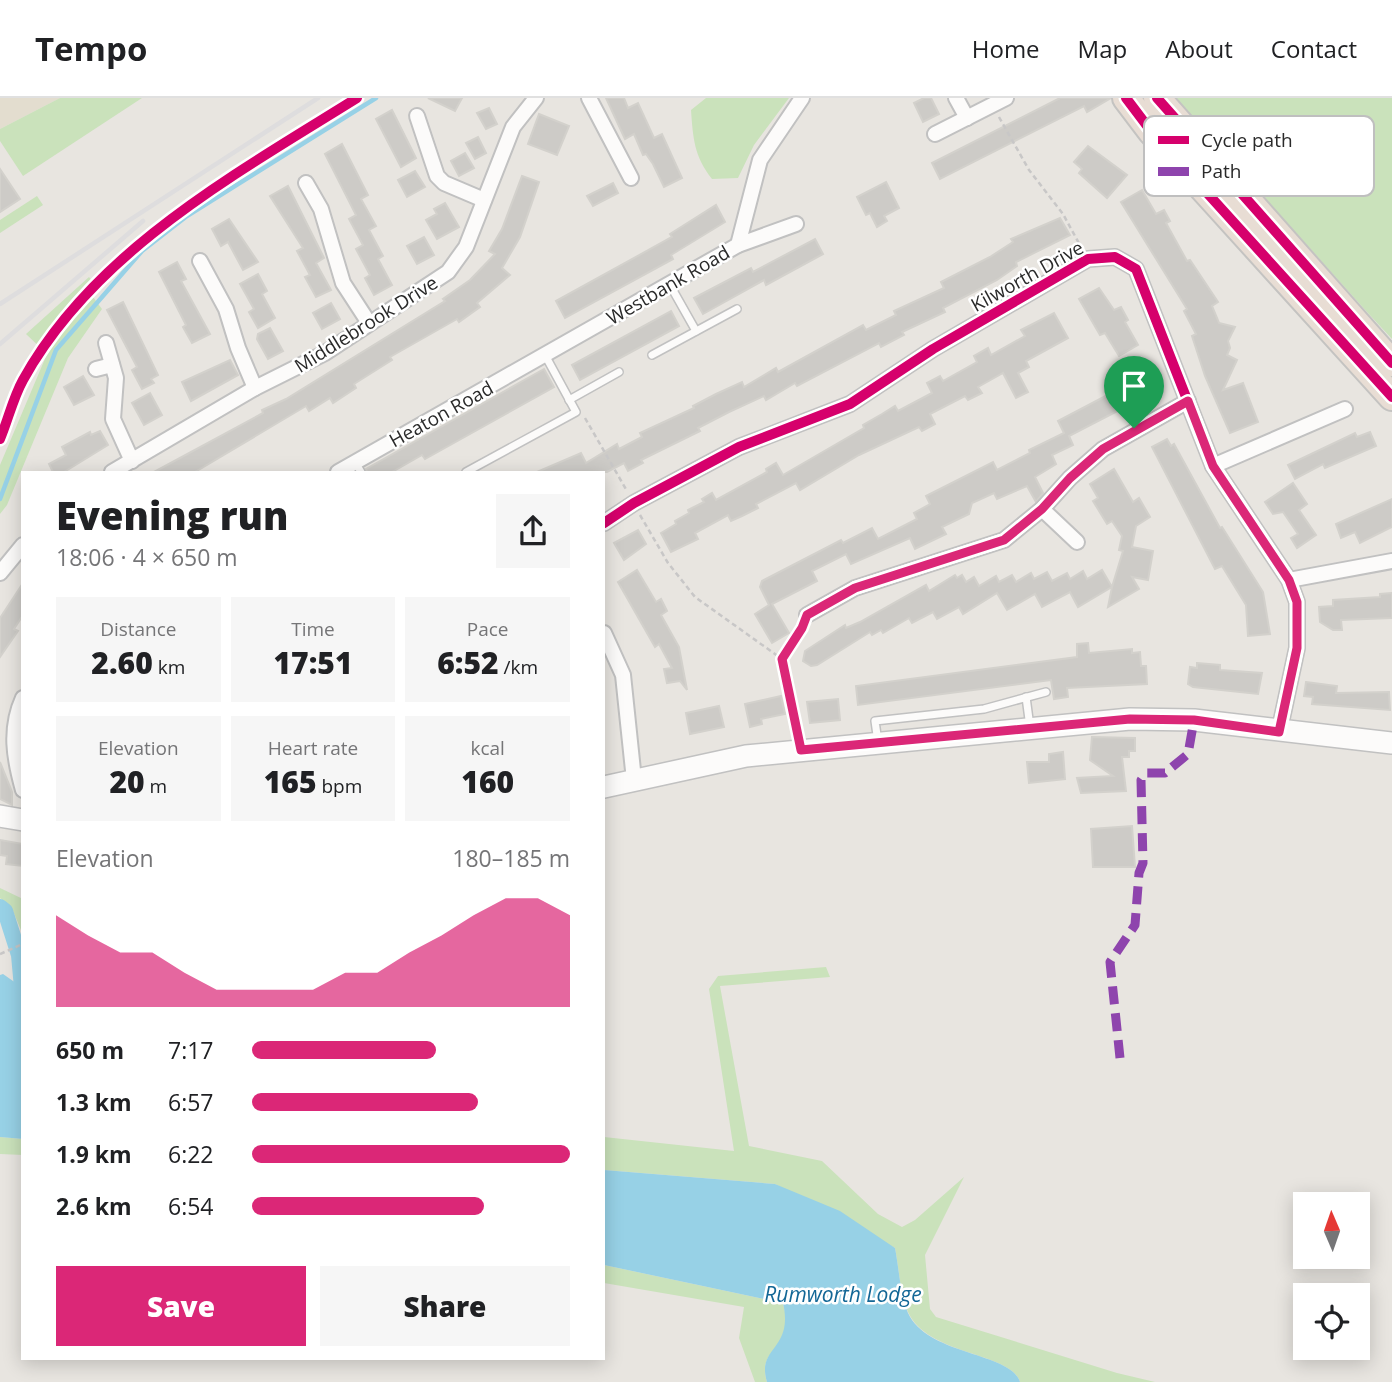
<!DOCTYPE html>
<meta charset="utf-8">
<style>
body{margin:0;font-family:"Open Sans",sans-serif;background:#f6f6f6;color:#202124;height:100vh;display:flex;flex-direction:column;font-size:26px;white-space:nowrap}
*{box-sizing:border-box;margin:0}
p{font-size:23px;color:#757577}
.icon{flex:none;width:38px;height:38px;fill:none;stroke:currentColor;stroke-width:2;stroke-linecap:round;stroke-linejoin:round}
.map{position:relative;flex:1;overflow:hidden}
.sheet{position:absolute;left:21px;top:373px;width:584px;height:889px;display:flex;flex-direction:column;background:#fff;border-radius:0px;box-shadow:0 4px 18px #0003}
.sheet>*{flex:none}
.needle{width:46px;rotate:358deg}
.controls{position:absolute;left:1293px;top:1094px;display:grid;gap:14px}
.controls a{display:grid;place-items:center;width:77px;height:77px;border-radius:0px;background:#fff;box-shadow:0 4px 18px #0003;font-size:35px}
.pin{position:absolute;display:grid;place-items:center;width:60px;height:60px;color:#fff;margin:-72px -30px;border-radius:50% 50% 50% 0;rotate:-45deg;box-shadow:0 0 7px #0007}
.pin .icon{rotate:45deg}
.round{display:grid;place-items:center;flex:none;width:74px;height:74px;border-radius:0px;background:#f6f6f6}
.head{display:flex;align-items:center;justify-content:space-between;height:119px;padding:0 35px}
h1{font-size:38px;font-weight:800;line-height:52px}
.figures{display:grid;grid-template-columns:repeat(3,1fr);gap:10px;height:119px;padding:7px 35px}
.figures div{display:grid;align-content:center;border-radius:0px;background:#f6f6f6;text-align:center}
.figures b{font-size:30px;font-weight:800}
.figures small{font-size:19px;font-weight:400}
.figures p{font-size:19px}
.chart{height:196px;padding:14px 35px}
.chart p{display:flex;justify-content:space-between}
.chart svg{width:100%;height:126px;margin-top:7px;fill:#db2777;opacity:.7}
.button{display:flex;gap:14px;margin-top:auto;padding:14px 35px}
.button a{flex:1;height:80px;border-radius:0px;background:#db2777;color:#fff;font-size:28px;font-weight:800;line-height:80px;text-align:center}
.button a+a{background:#f6f6f6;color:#202124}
ul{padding:0 35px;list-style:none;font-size:23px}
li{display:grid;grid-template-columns:112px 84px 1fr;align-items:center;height:52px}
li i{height:18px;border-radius:9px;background:#db2777}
header{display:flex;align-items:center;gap:42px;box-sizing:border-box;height:98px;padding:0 35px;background:#fff;border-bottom:2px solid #e0e0e0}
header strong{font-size:33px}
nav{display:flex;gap:38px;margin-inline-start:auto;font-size:24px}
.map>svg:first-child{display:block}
.education{fill:#e3ddcf}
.green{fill:#cae2bb}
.water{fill:#97d1e6}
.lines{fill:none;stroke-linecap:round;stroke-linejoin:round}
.stream{stroke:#97d1e6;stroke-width:4.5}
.canal{stroke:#97d1e6;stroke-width:16}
.building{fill:#cdcbc7;stroke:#d3d1cc;stroke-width:2}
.lane-casing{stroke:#c1c1c1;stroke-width:10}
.street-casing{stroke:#c1c1c1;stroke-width:18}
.secondary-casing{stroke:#c1c1c1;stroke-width:24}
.highway-casing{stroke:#c4c3c1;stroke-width:30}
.path{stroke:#c8c7c7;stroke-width:2.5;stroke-dasharray:5 3.5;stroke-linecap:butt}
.lane{stroke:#fcfbfa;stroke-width:7}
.street{stroke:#fcfbfa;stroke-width:14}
.secondary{stroke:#fcfbfa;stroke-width:21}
.highway{stroke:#e8ddd4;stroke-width:26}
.rail{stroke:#deddde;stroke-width:4.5}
.quiet{stroke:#8e44ad;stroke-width:9;stroke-dasharray:18 9;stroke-linecap:butt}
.cycleway-casing{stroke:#fff;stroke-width:15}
.cycleway{stroke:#d6006c;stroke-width:10}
.route-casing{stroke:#fff;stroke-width:14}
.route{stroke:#db2777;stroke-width:9}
.labels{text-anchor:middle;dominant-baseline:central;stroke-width:5;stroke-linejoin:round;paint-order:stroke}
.street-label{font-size:19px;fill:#2a2a2a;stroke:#fff}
.water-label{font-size:21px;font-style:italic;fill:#136796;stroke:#fff}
.key{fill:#fff;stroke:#bfbfbf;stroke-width:2}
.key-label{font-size:19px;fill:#2a2a2a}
</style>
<header>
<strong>Tempo</strong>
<nav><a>Home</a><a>Map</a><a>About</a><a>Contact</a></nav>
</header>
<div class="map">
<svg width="1392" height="1284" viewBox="0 0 1392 1284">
<rect width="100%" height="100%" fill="#e8e5e0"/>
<polygon class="education" points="0,0 60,0 0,31"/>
<g class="green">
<polygon points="60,0 142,0 23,78 0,43 0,31"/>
<path d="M706 0H789L754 47 738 80 712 81C694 58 693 40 691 12Z"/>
<polygon points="1175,0 1392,0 1392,241 1366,213"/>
<polygon points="37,98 43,107 0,135 0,122"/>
<polygon points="89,179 93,184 87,191 102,211 68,260 7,407 0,416 0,367 47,256 26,236"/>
<polygon points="0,790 23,801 23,837 13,813 0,800"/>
<path d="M826 869 830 879 720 888 749 1048 822 1063 878 1116 902 1129 915 1122 964 1079 925 1157 930 1211 936 1219 1117 1275 1155 1284H1020C1011 1254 928 1258 908 1214 900 1196 899 1170 895 1150L775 1086 604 1072V1039L734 1053 709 891 718 878Z"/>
<polygon points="0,1039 23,1041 23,1057 0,1056"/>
<path d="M604 1167 783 1205C784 1212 788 1221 787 1228 782 1254 758 1254 767 1284H755L739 1240 744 1209 604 1185Z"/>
</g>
<g class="water">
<polygon points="3,876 23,890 23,1041 0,1039 0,877"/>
<path d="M604 1072 775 1086 840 1113 895 1150C899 1170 900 1196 908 1215 928 1258 1011 1254 1020 1284H767C756 1248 794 1253 783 1205L604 1167Z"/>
</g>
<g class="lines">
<polyline class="stream" points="0,401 56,252 142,153 187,118 376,0"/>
<polyline class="canal" points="0,809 5,813 19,857 22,890"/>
</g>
<g class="building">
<polygon points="428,0 462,0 455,13"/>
<polygon points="606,0 624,0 628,10 638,5 654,40 662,36 682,80 664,89 653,66 646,56 643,57 634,36 625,41"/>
<polygon points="924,0 931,0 939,16 923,24 914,5"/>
<polygon points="1060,0 1111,0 1087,14 1084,8 940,81 932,65"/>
<polygon points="489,10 497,26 486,31 477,15"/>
<polygon points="392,12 416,60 401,69 376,21"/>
<polygon points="539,16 569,28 557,57 528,46"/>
<polygon points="478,39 486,55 475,61 466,45"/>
<polygon points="342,46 368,97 361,101 376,128 369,132 383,158 378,161 392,187 374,197 365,180 370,177 356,151 363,147 349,121 356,117 325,56"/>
<polygon points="1088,48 1127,77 1107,100 1079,75 1082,71 1074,64"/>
<polygon points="465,55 474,70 459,78 451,63"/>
<polygon points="0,71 20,101 0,114"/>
<polygon points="415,73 425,89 407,99 398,82"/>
<polygon points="522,78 539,84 520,139 502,170 510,177 477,205 480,209 459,224 457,221 390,259 392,262 354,286 356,290 333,305 330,300 309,313 306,308 195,374 154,374 263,315 262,312 286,301 445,203 443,201 470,182 495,156 489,153 502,131"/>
<polygon points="886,84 899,110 884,118 887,123 877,129 870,115 866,117 857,99"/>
<polygon points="613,85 618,95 593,108 587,98"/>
<polygon points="288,88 324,160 316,165 331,192 316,199 305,179 310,177 297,153 303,150 270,98"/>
<polygon points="1142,92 1156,116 1164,112 1170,123 1166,125 1187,163 1190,162 1218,204 1212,208 1219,225 1235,229 1228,243 1230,250 1227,257 1237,262 1223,292 1243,285 1258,324 1230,335 1205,278 1192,238 1196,236 1184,213 1187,211 1121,104"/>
<polygon points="445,105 459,129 437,141 426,122 437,116 434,111"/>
<polygon points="716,107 725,124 671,157 673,161 565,220 556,203 672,139 670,136"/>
<polygon points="1060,120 1070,137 1016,164 1017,168 997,182 943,210 945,214 902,234 904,237 881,249 879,245 797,288 795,285 766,302 764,298 729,314 698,330 700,333 641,362 643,365 628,373 624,365 607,374 537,374 581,355 586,365 617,346 619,351 642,339 640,335 694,310 693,308 716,296 742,284 744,289 776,270 778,274 863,227 866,232 896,217 894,213 944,190 941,184 990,159 1013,144 1011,141"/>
<polygon points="229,121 258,164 243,172 228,144 221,148 212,131"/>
<polygon points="424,139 434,157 417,166 407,148"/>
<polygon points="815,141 823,156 766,187 764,182 703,216 694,200 751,170 753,174"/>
<polygon points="177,164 186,181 181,183 210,236 192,245 183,229 186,227 159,174"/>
<polygon points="258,176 267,193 262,196 275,220 258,230 249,214 254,211 240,186"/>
<polygon points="1099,190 1114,212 1121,209 1128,222 1125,224 1138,247 1119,258 1105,235 1100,237 1079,201"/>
<polygon points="123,204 158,277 151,281 154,285 142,291 132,272 137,269 107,212"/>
<polygon points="331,205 340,221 322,231 313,215"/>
<polygon points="671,213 679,228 580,282 572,267"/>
<polygon points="1054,215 1068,240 1026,263 1029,269 1018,275 1028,294 1016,300 1003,275 978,289 982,295 968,302 965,298 930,316 935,326 922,333 919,329 859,357 800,392 796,385 756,406 758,410 742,418 731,423 728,417 695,435 698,441 671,454 661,435 676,426 675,423 689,415 688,412 704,404 702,401 712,395 716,402 767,374 766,371 776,365 783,377 864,330 863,327 882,316 895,308 898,313 932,295 927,285 940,278 943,283 977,264 974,258 988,250 991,257 1025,238 1021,232"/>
<polygon points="270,230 283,253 268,261 257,241 258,236"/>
<polygon points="230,262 238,277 191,303 182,284"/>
<polygon points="544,271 554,289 425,361 422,357 392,374 367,374 366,371"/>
<polygon points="1151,274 1160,291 1069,338 1073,347 1052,357 1056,366 1035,379 1043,395 1036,404 1027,388 997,401 994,395 972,405 969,416 942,429 946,436 915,451 910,440 851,466 846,456 812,473 817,483 772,506 789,535 772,545 755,516 769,507 760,489 762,483 841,442 843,445 872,430 878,441 917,421 914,415 930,406 926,398 993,364 997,372 1030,355 1029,352 1064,335 1058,323"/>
<polygon points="83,278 94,297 74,307 64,289"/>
<polygon points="150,295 162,317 144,327 132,305"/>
<polygon points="100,333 108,347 64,374 53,374 49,366 66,357 62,349 90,334 91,337"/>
<polygon points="1370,334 1376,348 1325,370 1323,366 1295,381 1288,367 1355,335 1357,339"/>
<polygon points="1167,341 1171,348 1174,346 1220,430 1222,429 1263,494 1270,536 1248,538 1246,507 1222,468 1215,471 1152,349"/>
<polygon points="1114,371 1133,404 1139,400 1150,419 1136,428 1132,449 1153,453 1148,482 1132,479 1139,491 1108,509 1112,489 1078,509 1070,494 1042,509 1035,496 1007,512 997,495 963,516 959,509 937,521 933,514 912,525 909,520 883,535 881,532 872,537 870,534 817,567 811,568 803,563 805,553 845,527 846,530 860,524 926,487 929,493 955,477 957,480 962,477 966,484 974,479 979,488 996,478 999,484 1012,477 1016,484 1031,475 1034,481 1047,474 1052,483 1067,475 1070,481 1083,473 1087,481 1102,472 1112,489 1123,453 1119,452 1122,438 1112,423 1107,426 1093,403 1098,400 1090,386"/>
<polygon points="1293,385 1307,406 1299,412 1316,437 1297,450 1291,440 1298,436 1283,414 1273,416 1265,404"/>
<polygon points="1392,401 1392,429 1360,445 1355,434 1341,440 1336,426"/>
<polygon points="638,432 646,446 624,462 614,445"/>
<polygon points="637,472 656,504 661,501 667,513 661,517 679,549 687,592 680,583 667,585 664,571 672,570 659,546 655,549 618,484"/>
<polygon points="23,485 23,517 14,531 18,533 0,559 0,520"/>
<polygon points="1392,495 1392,520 1341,522 1342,532 1333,532 1320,524 1319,509 1333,508 1333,502 1380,499 1380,496"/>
<polygon points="1088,545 1089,555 1132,551 1132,555 1140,554 1141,568 1146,568 1147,586 1067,590 1068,599 1054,601 1051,582 858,607 856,588 1077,559 1077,546"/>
<polygon points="1197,565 1220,567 1220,572 1262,575 1258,596 1193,589 1188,586 1190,569 1197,570"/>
<polygon points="1306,584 1337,588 1336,595 1389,594 1390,612 1312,606 1313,599 1304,598"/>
<polygon points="781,598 785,616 761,621 762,626 750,629 745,606"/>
<polygon points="838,601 840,622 810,625 807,604"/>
<polygon points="719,608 724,629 690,636 686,615"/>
<polygon points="1092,639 1135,640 1135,653 1129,653 1129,659 1122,659 1126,693 1081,695 1077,680 1113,678 1090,662"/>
<polygon points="1063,654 1065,681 1029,685 1027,664 1049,664 1049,656"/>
<polygon points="0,664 12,694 12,707 0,701"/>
<polygon points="1132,728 1135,769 1093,769 1091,731"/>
<polygon points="0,742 23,746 23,768 6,766 7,758 0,757"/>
</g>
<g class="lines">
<g class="lane-casing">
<g id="lane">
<polyline points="670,187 696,233"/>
<polyline points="652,257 737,211"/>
<polyline points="569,302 619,274"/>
<polyline points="355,364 361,374"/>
<polyline points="466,374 576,314 545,257"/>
<polyline points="1026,599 1030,629"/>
<polyline points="878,644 875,623 984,611 1046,594"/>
</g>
</g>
<g class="street-casing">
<g id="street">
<polyline points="589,0 631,80"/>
<polyline points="956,0 967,20"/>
<polyline points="417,18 437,78 444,85 484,102"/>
<polyline points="935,36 1006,0"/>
<polyline points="306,85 321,111 343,185 369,225"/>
<polyline points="738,147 760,62 802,0"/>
<polyline points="200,163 226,211 238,250 255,290"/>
<polyline points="106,245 116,280 113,321 132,363"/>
<polyline points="96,271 112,267"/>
<polyline points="1213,368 1345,311"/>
<polyline points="112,374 255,290 325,255 448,174 466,149 513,29 536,0"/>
<polyline points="338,374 738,147 796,126"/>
<polyline points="1042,411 1077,444"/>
<polyline points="604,425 634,405 739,349 850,306 933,251 1088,161 1115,159 1136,171 1213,368 1289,482 1297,504 1297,550 1279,634"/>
<polyline points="0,475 23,447"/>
<polyline points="1289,482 1392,463"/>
<polyline points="807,517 855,490 1004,442 1042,411 1070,380 1103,351 1188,303"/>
<polyline points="604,535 623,577 634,682"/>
<path d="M23 600C9 631 14 660 23 692"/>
</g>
</g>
<g class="secondary-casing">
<g id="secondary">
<polyline points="604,689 746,658 1130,621 1194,622 1392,645"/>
<polyline points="0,718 23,722"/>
</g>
</g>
<g class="highway-casing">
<g id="highway">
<polyline points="1126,0 1151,33 1392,299"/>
<polyline points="1157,0 1392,265"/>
</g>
</g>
<g class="path">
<polyline points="999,19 1029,72 1063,116 1081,149"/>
<polyline points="585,320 627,393"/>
<polyline points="640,417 668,465 695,499 782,561"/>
<polyline points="798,635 782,561 802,530"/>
<polyline points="0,856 23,846"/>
</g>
<use href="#lane" class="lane"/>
<use href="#street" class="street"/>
<use href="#secondary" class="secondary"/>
<use href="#highway" class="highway"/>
<g class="rail">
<polyline points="0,206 318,0"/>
<polyline points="0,246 143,123"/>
</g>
<polyline class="quiet" points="1120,960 1110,864 1135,827 1139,775 1143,765 1141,682 1146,675 1165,675 1188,656 1194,622"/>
<g class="cycleway-casing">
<g id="cycleway">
<polyline points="1126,0 1151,33 1392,299"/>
<polyline points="1157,0 1392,265"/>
<path d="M0 341C8 322 13 300 23 282 94 153 237 75 357 0"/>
<polyline points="604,425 634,405 739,349 850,306 933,251 1088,161 1115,159 1136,171 1213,368 1289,482 1297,504 1297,550 1279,634"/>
</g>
</g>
<use href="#cycleway" class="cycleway"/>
</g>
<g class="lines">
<g class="route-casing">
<polygon id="route" points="1188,303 1213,368 1289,482 1297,504 1297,550 1279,634 1194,622 1130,621 801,652 782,561 802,530 807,517 855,490 1004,442 1042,411 1070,380 1103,351"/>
</g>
<use href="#route" class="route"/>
</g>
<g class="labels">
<g class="street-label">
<text transform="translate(1027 178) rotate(-29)">Kilworth Drive</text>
<text transform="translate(668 187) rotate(-30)">Westbank Road</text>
<text transform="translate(366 226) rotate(-32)">Middlebrook Drive</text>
<text transform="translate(441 316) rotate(-29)">Heaton Road</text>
</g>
<g class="water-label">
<text x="843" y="1196">Rumworth Lodge</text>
</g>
</g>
<rect x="1144" y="18" width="230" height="80" rx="10" class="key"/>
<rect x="1158" y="38" width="31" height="8" fill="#d6006c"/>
<rect x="1158" y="69" width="31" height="9" fill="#8e44ad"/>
<g class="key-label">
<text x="1201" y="49">Cycle path</text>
<text x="1201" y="80">Path</text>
</g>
</svg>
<div class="controls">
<a><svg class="needle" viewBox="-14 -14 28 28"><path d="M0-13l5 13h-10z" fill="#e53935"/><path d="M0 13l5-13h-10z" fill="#757577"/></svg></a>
<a><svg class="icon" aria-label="locate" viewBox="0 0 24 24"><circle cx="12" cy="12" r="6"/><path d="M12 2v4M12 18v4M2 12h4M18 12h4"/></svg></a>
</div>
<div class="pin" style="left:1134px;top:330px;background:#1e9e55"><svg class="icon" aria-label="arrive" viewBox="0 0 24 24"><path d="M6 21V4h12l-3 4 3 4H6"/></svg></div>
<section class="sheet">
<div class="head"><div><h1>Evening run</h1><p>18:06 · 4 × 650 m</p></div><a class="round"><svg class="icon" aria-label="share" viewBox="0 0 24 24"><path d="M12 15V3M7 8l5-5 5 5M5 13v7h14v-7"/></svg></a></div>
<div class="figures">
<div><p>Distance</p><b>2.60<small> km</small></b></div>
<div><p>Time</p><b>17:51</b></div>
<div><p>Pace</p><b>6:52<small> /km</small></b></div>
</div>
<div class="figures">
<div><p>Elevation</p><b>20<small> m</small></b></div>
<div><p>Heart rate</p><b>165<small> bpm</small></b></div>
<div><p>kcal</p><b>160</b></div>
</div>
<div class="chart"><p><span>Elevation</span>180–185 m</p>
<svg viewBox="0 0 160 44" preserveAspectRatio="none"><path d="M0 44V12L10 19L20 25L30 25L40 32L50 38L60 38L70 38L80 38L90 32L100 32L110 25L120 19L130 12L140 6L150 6L160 12V44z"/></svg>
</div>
<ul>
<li><b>650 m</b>7:17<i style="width:58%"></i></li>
<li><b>1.3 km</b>6:57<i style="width:71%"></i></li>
<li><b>1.9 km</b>6:22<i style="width:100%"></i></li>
<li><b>2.6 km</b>6:54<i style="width:73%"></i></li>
</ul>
<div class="button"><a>Save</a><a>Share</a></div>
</section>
</div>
